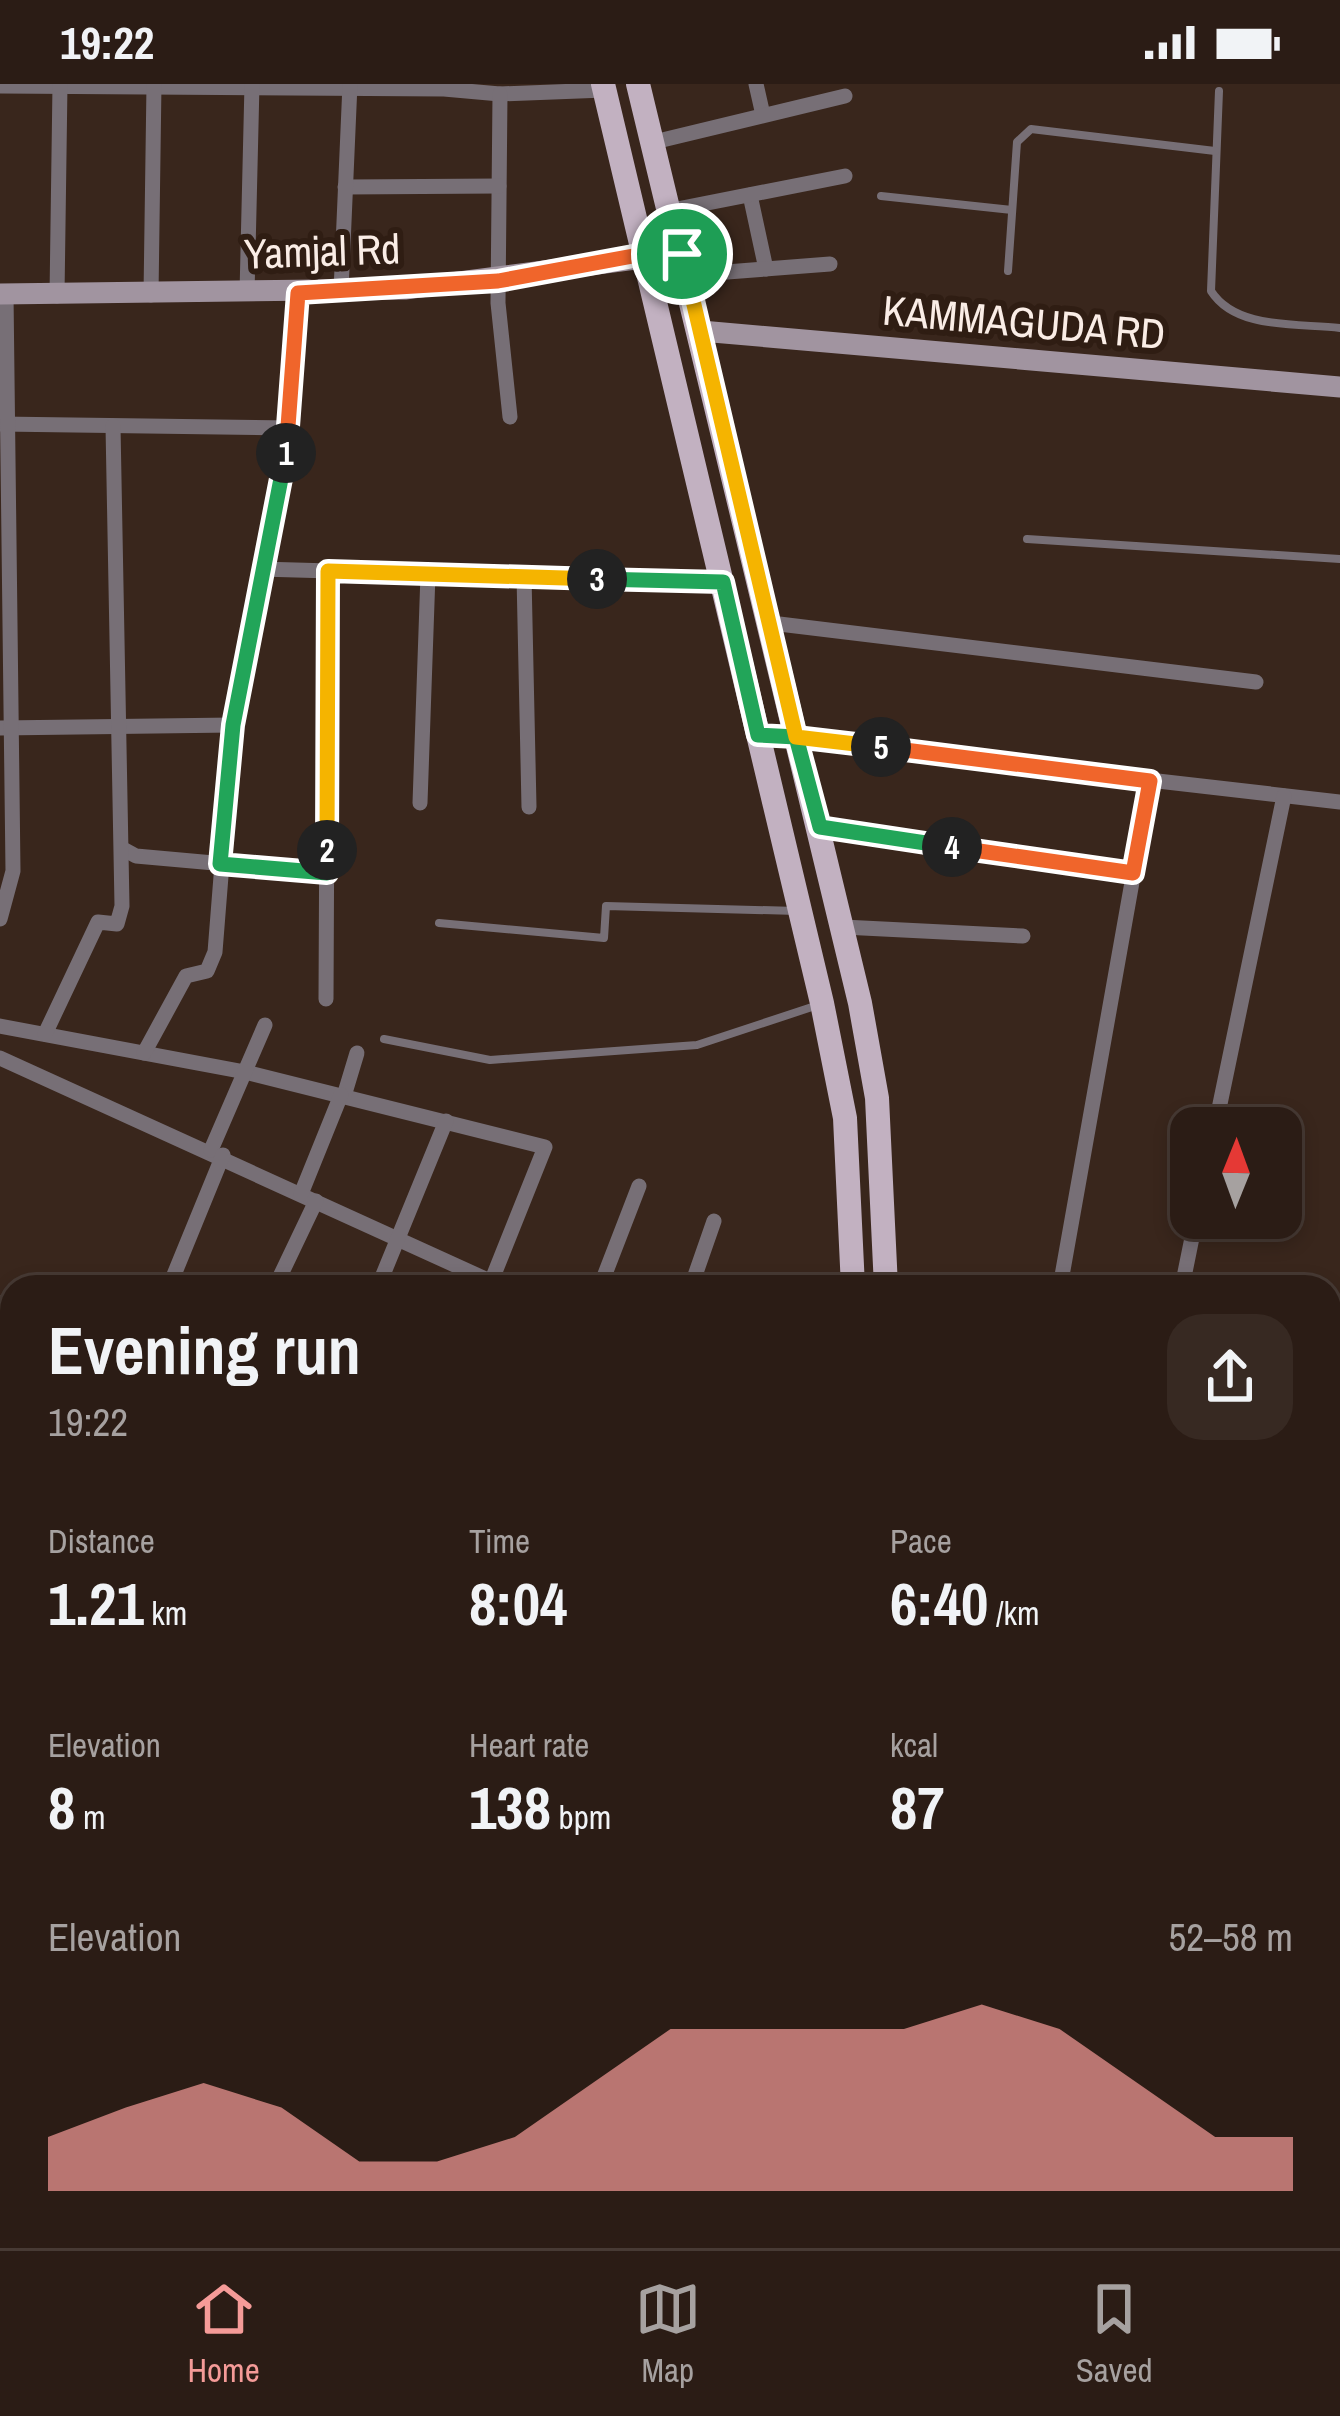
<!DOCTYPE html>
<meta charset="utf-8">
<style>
body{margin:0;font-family:"Archivo Narrow",sans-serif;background:#372922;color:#f1f3f6;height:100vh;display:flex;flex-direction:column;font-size:45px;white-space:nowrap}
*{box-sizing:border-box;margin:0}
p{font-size:39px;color:#a6a1a0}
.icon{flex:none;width:66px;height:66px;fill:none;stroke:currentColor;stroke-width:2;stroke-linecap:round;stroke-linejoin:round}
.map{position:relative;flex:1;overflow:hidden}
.side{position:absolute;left:0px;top:1191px;width:1341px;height:975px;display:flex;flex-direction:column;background:#2b1c15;border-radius:36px 36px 0 0;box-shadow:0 6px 18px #0003,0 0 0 3px #473a34}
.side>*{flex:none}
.needle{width:78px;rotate:1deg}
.tools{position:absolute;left:1170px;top:1023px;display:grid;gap:24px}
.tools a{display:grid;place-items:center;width:132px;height:132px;border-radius:24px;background:#2b1c15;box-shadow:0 6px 18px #0003,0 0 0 3px #473a34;font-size:60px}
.pin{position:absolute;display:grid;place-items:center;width:102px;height:102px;color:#fff;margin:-51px;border:6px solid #fff;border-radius:50%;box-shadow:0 3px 12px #0007}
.km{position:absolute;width:60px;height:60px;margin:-30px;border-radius:50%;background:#222;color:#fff;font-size:33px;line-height:60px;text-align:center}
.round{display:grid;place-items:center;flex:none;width:126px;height:126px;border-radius:36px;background:#372922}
.head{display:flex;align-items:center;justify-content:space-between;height:204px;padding:0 48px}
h1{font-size:66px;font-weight:700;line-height:90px}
.figures{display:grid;grid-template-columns:repeat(3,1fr);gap:18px;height:204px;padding:12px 48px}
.figures div{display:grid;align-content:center}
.figures b{font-size:60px;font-weight:700}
.figures small{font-size:33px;font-weight:400}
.figures p{font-size:33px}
.chart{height:336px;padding:24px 48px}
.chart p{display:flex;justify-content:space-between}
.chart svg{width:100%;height:216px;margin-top:12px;fill:#f59b98;opacity:.7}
.status{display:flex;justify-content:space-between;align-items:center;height:84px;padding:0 60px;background:#2b1c15;direction:ltr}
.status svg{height:33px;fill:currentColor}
.tab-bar{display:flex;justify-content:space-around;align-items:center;height:168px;border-top:3px solid #473a34;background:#2b1c15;font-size:33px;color:#a6a1a0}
.tab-bar a{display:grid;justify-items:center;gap:6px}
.tab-bar .active{color:#f59b98}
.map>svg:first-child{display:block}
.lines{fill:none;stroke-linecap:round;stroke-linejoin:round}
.lane{stroke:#776f76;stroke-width:8}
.street{stroke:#776f76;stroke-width:15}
.secondary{stroke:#a194a0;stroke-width:21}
.primary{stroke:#c2b1c1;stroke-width:24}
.split-1-casing{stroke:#fff;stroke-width:24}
.split-2-casing{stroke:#fff;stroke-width:24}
.split-3-casing{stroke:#fff;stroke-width:24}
.split-4-casing{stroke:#fff;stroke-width:24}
.split-5-casing{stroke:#fff;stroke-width:24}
.split-6-casing{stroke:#fff;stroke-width:24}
.split-1{stroke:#f0652b;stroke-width:15}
.split-2{stroke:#22a559;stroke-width:15}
.split-3{stroke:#f5b400;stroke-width:15}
.split-4{stroke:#22a559;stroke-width:15}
.split-5{stroke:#f0652b;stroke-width:15}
.split-6{stroke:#f5b400;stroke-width:15}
.labels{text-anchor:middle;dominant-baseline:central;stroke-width:12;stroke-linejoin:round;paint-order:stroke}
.street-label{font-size:42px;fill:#faede6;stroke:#2f1d13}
</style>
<div class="status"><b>19:22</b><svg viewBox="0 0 49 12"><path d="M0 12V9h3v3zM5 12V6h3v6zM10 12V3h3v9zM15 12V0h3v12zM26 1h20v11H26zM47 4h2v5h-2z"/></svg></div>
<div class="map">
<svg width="1340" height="2164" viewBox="0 0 1340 2164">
<rect width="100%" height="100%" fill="#39261c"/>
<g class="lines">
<g class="lane">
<path d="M1219 7 1211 207C1236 246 1297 239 1340 244"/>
<polyline points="881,112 1012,126"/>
<polyline points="1008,187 1017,58 1031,45 1215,67"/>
<polyline points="1027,455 1340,475"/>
<polyline points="439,839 604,854 606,822 797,827"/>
<polyline points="384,955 490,976 697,961 815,922"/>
</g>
<g class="street">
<polyline points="756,0 763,31"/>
<polyline points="0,2 444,5 500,10 605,6"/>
<polyline points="500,10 498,219 510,333"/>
<polyline points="654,58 845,12"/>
<polyline points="345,103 499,102"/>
<polyline points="750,111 766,185"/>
<polyline points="672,126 845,92"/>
<polyline points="688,191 830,180"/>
<polyline points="341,207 350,0"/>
<polyline points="247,209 252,0"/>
<polyline points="151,211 154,0"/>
<polyline points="57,212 60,0"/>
<polyline points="0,340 292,344"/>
<polyline points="260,485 723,498"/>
<polyline points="524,492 529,723"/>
<polyline points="771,539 1256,598"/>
<polyline points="0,644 233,641"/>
<polyline points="758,651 1340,718"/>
<polyline points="420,719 428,490"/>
<polyline points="820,743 1133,789"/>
<polyline points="125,766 136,772 327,789"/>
<polyline points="0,835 13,787 6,210"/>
<polyline points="843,843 1023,852"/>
<polyline points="326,915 328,487"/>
<polyline points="0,942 245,988 545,1063 489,1203"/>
<polyline points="45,950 98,838 117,840 122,822 113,342"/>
<polyline points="144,969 186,892 207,887 215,868 233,641 292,344 298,209"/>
<polyline points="0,974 503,1203"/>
<polyline points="344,1012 357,969"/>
<polyline points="1215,1044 1284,712"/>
<polyline points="211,1066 265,941"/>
<polyline points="301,1110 341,1011"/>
<polyline points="886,1199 926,1203"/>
<polyline points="169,1203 223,1071"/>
<polyline points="275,1203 316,1117"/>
<polyline points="378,1203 446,1037"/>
<polyline points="600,1203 639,1102"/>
<polyline points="691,1203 714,1137"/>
<polyline points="1060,1203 1150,697"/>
<polyline points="1182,1203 1196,1134"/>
<polyline points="0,1219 12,1223"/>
<polyline points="1329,1242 1340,1243"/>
<polyline points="6,1425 12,1408"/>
<polyline points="0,1675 12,1678"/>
<polyline points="1329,1759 1340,1698"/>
<polyline points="0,1817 12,1817"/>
<polyline points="1329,1960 1340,1962"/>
<polyline points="0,2046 12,2046"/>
<polyline points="931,2164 933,2154"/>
<polyline points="1047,2164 1049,2154"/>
<polyline points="1150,2164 1152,2154"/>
<polyline points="1257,2164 1259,2154"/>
</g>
<g class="secondary">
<polyline points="0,210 405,205 682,169"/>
<polyline points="701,247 1340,303"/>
<polyline points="767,2154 784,2164"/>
</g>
<g class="primary">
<polyline points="603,0 822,919 845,1034 853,1203"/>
<polyline points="638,0 860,919 877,1014 886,1203"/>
<polyline points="582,2164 589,2154"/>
<polyline points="624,2164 631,2154"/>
</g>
</g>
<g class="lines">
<g class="split-1-casing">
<polyline id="split-1" points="286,369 298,209 498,197 644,170 682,170"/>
</g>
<g class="split-2-casing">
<polyline id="split-2" points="286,369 233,641 220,780 327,789 327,766"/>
</g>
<g class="split-3-casing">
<polyline id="split-3" points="327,766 328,487 597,495"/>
</g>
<g class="split-4-casing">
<polyline id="split-4" points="597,495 723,498 758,651 796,653 820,743 952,763"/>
</g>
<g class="split-5-casing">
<polyline id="split-5" points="881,663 1150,697 1133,789 952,763"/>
</g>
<g class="split-6-casing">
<polyline id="split-6" points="682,170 796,653 881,663"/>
</g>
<use href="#split-1" class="split-1"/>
<use href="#split-2" class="split-2"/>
<use href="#split-3" class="split-3"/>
<use href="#split-4" class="split-4"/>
<use href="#split-5" class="split-5"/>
<use href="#split-6" class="split-6"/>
</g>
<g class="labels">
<g class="street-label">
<text transform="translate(322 167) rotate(-2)">Yamjal Rd</text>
<text transform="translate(1024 238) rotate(5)">KAMMAGUDA RD</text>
</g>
</g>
</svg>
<div class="tools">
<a><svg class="needle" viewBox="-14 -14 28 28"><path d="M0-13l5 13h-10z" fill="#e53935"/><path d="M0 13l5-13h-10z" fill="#a6a1a0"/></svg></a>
</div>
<div class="pin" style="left:682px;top:170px;background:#1e9e55"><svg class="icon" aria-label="arrive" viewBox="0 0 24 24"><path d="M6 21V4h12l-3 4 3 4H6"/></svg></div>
<b class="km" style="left:286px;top:369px">1</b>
<b class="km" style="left:327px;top:766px">2</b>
<b class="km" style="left:597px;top:495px">3</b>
<b class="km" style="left:952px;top:763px">4</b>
<b class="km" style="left:881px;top:663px">5</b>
<section class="side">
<div class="head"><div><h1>Evening run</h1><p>19:22</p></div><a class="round"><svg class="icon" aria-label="share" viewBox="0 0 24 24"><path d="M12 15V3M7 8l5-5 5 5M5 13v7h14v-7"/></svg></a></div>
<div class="figures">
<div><p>Distance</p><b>1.21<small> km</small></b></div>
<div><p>Time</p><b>8:04</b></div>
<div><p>Pace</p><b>6:40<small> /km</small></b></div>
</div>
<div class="figures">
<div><p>Elevation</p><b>8<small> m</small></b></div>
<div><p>Heart rate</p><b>138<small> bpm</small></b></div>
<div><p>kcal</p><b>87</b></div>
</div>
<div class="chart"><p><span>Elevation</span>52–58 m</p>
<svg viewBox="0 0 160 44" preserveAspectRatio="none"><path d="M0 44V33L10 27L20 22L30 27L40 38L50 38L60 33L70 22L80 11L90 11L100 11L110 11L120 6L130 11L140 22L150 33L160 33V44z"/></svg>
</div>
</section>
</div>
<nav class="tab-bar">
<a class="active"><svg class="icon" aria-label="home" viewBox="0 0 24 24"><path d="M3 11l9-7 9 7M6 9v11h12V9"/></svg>Home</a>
<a><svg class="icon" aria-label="map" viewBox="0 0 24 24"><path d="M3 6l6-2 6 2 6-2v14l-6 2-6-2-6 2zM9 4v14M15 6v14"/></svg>Map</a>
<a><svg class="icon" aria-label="saved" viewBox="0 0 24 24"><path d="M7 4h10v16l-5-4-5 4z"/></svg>Saved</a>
</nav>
